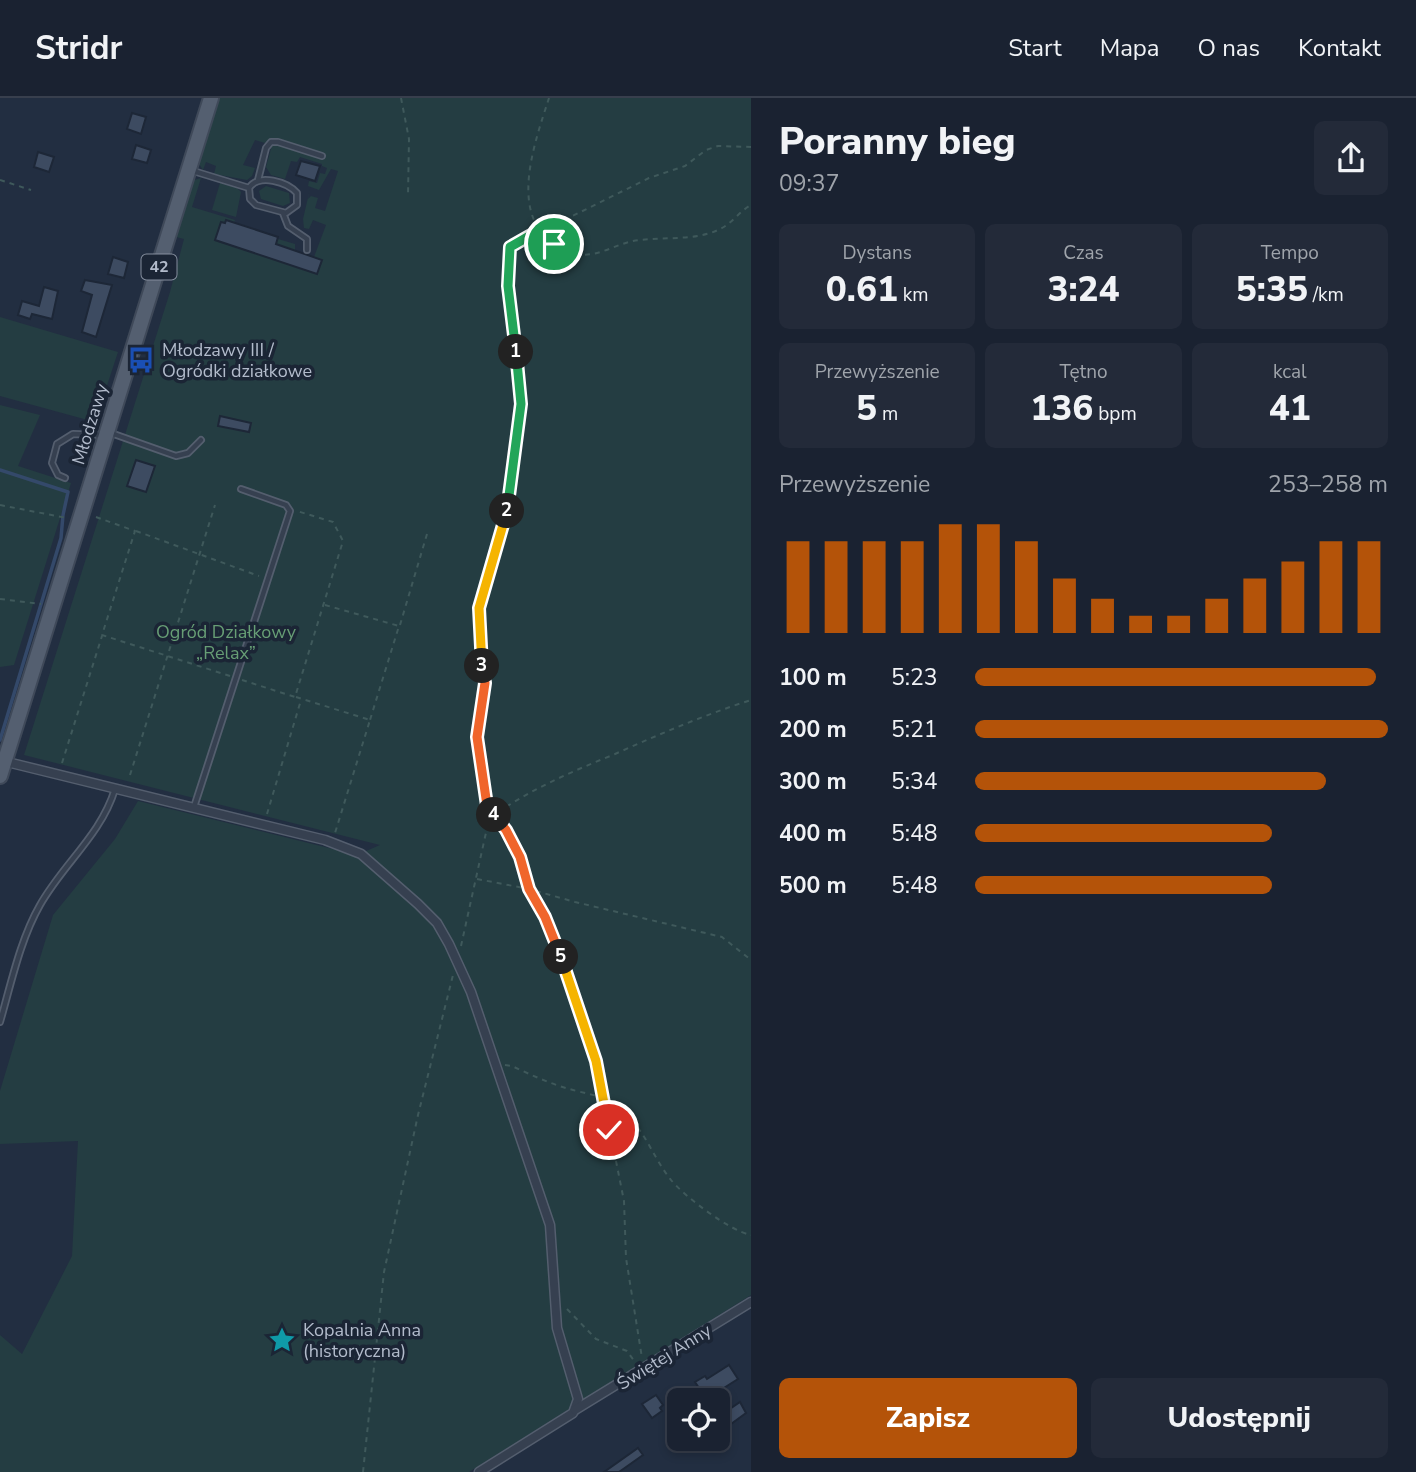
<!DOCTYPE html>
<html lang="pl">
<meta charset="utf-8">
<style>
body{margin:0;font-family:"Nunito Sans",sans-serif;background:#232a39;color:#f1f3f6;height:100vh;display:flex;flex-direction:column;font-size:26px;white-space:nowrap}
*{box-sizing:border-box;margin:0}
p{font-size:23px;color:#9fa4ab}
.icon{flex:none;width:38px;height:38px;fill:none;stroke:currentColor;stroke-width:2;stroke-linecap:round;stroke-linejoin:round}
.map{position:relative;flex:1;overflow:hidden}
.drawer{display:flex;flex-direction:column;background:#1a2231;width:665px}
.drawer>*{flex:none}
.buttons{position:absolute;left:667px;top:1290px;display:grid;gap:14px}
.buttons a{display:grid;place-items:center;width:63px;height:63px;border-radius:10px;background:#1a2231;box-shadow:0 4px 10px #0003,0 0 0 2px #383f4d;font-size:35px}
.pin{position:absolute;display:grid;place-items:center;width:60px;height:60px;color:#fff;margin:-30px;border:4px solid #fff;border-radius:50%;box-shadow:0 2px 7px #0007}
.km{position:absolute;width:35px;height:35px;margin:-18px;border-radius:50%;background:#222;color:#fff;font-size:19px;line-height:35px;text-align:center}
.round{display:grid;place-items:center;flex:none;width:74px;height:74px;border-radius:10px;background:#232a39}
.head{display:flex;align-items:center;justify-content:space-between;height:119px;padding:0 28px}
h1{font-size:38px;font-weight:800;line-height:52px}
.metrics{display:grid;grid-template-columns:repeat(3,1fr);gap:10px;height:119px;padding:7px 28px}
.metrics div{display:grid;align-content:center;border-radius:10px;background:#232a39;text-align:center}
.metrics b{font-size:35px;font-weight:800}
.metrics small{font-size:19px;font-weight:400}
.metrics p{font-size:19px}
.chart{height:196px;padding:14px 28px}
.chart p{display:flex;justify-content:space-between}
.chart svg{width:100%;height:126px;margin-top:7px;stroke:#b45309;stroke-width:6}
.primary-button{display:flex;gap:14px;margin-top:auto;padding:14px 28px}
.primary-button a{flex:1;height:80px;border-radius:10px;background:#b45309;color:#fff;font-size:28px;font-weight:800;line-height:80px;text-align:center}
.primary-button a+a{background:#232a39;color:#f1f3f6}
ul{padding:0 28px;list-style:none;font-size:23px}
li{display:grid;grid-template-columns:112px 84px 1fr;align-items:center;height:52px}
li i{height:18px;border-radius:9px;background:#b45309}
header{display:flex;align-items:center;gap:42px;box-sizing:border-box;height:98px;padding:0 35px;background:#1a2231;border-bottom:2px solid #383f4d}
header strong{font-size:33px}
nav{display:flex;gap:38px;margin-inline-start:auto;font-size:24px}
main{display:flex;flex:1;min-height:0}
.map>svg:first-child{display:block}
.green{fill:#243d42}
.lines{fill:none;stroke-linecap:round;stroke-linejoin:round}
.stream{stroke:#34496a;stroke-width:3.5}
.building{fill:#3d4b61;stroke:#1d2737;stroke-width:2}
.lane-casing{stroke:#545e6e;stroke-width:8}
.street-casing{stroke:#545e6e;stroke-width:11}
.primary-casing{stroke:#3f4959;stroke-width:18}
.path{stroke:#3f595b;stroke-width:2;stroke-dasharray:5 5;stroke-linecap:butt}
.lane{stroke:#364050;stroke-width:4.5}
.street{stroke:#364050;stroke-width:8}
.primary{stroke:#545f70;stroke-width:14}
.split-1-casing{stroke:#fff;stroke-width:14}
.split-2-casing{stroke:#fff;stroke-width:14}
.split-3-casing{stroke:#fff;stroke-width:14}
.split-4-casing{stroke:#fff;stroke-width:14}
.split-5-casing{stroke:#fff;stroke-width:14}
.split-6-casing{stroke:#fff;stroke-width:14}
.split-1{stroke:#22a559;stroke-width:9}
.split-2{stroke:#22a559;stroke-width:9}
.split-3{stroke:#f5b400;stroke-width:9}
.split-4{stroke:#f0652b;stroke-width:9}
.split-5{stroke:#f0652b;stroke-width:9}
.split-6{stroke:#f5b400;stroke-width:9}
.labels{text-anchor:middle;dominant-baseline:central;stroke-width:7;stroke-linejoin:round;paint-order:stroke}
.shield{fill:#1b2535;stroke:#858e9e;stroke-width:2}
.shield-label{font-size:16px;font-weight:bold;fill:#b2bbcb}
.poi-label{font-size:18px;fill:#b2bbcb;stroke:#1b2535;text-anchor:start}
.street-label{font-size:18px;fill:#b2bbcb;stroke:#1b2535}
.park-label{font-size:18px;fill:#679e75;stroke:#1b2535}
</style>
<header>
<strong>Stridr</strong>
<nav><a>Start</a><a>Mapa</a><a>O nas</a><a>Kontakt</a></nav>
</header>
<main>
<div class="map">
<svg width="751" height="1374" viewBox="0 0 751 1374">
<rect width="100%" height="100%" fill="#222e41"/>
<g class="green">
<polygon points="219,0 751,0 751,1197 469,1374 0,1374 0,1237 22,1256 72,1158 78,1043 0,1046 0,993 53,817 115,741 138,703 357,757 380,747 24,657 170,194 184,141 176,139 194,82 201,80 192,109 235,122 234,125 226,122 225,125 221,124 215,143 271,160 278,141 295,146 295,153 288,150 317,175 322,162 314,159 326,127 313,122 309,131 304,130 303,121 310,91 308,101 311,98 318,100 315,110 325,113 338,73 331,71 319,92 308,88 309,83 317,85 320,75 325,76 327,70 322,68 322,66 300,59 297,64 291,63 285,81 271,77 266,69 272,47 278,47 322,61 324,57 277,41 265,45 255,42 243,67 255,70 252,78 247,82 214,76 216,68 206,64 203,72 199,66"/>
<polygon points="220,85 237,90 241,94 236,119 212,112"/>
<polygon points="266,88 289,95 290,105 283,108 261,101 259,93"/>
<polygon points="0,219 118,254 95,324 0,298"/>
<polygon points="0,307 40,317 18,368 71,385 14,567 0,569"/>
</g>
<g class="lines">
<polyline class="stream" points="0,372 68,394 63,417 61,440 0,642"/>
</g>
<g class="building">
<polygon points="132,15 146,19 141,36 127,31"/>
<polygon points="136,47 151,52 147,65 132,61"/>
<polygon points="38,54 54,59 49,74 34,69"/>
<polygon points="301,63 320,68 315,83 296,77"/>
<polygon points="226,122 278,139 276,146 322,162 317,176 215,142 221,124 225,125"/>
<polygon points="113,159 128,164 124,180 108,176"/>
<polygon points="85,182 112,187 96,239 82,234 92,197 81,193"/>
<polygon points="44,189 58,193 52,221 32,216 30,221 18,217 22,203 39,208"/>
<polygon points="220,318 251,325 249,334 218,328"/>
<polygon points="136,362 155,368 146,394 127,388"/>
<polygon points="729,1267 738,1281 716,1295 718,1298 707,1302 695,1284 705,1278 707,1281"/>
<polygon points="656,1297 663,1307 660,1310 662,1313 652,1320 642,1306"/>
<polygon points="740,1304 746,1315 731,1326 724,1315"/>
<polygon points="638,1350 643,1357 619,1374 604,1374"/>
</g>
<g class="lines">
<g class="lane-casing">
<g id="lane">
<path d="M190 72 249 90C259 75 287 84 297 95V107L286 115 256 107 250 101 249 90"/>
<polyline points="258,82 266,50 271,44 278,44 322,58"/>
<polyline points="283,115 288,128 307,141 307,152"/>
<polyline points="108,334 176,358 188,355 201,342"/>
<polyline points="65,380 58,377 52,365 57,346 73,336 102,337"/>
<polyline points="194,709 290,413 286,407 241,391"/>
<path d="M0 924C11 886 20 842 40 807 63 766 101 737 115 691"/>
</g>
</g>
<g class="street-casing">
<g id="street">
<polyline points="3,663 325,742 361,756 418,806 437,825 449,846 471,894 550,1127 557,1230 578,1301 573,1315 479,1374"/>
<polyline points="575,1312 751,1204"/>
</g>
</g>
<g class="primary-casing">
<polyline id="primary" points="0,678 211,0"/>
</g>
<g class="path">
<polyline points="401,0 409,41 408,97"/>
<path d="M549 0C535 44 505 123 561 149 566 151 571 155 576 156 596 160 614 147 633 143 661 138 697 144 722 130 733 124 740 113 751 107"/>
<polyline points="0,82 31,92"/>
<polyline points="0,407 67,420"/>
<polyline points="96,419 135,433 102,537 230,578"/>
<polyline points="136,433 259,478"/>
<polyline points="0,501 41,506"/>
<polyline points="325,507 399,528 370,622"/>
<polyline points="400,527 427,436"/>
<polyline points="242,582 295,599 343,443 333,424 297,413"/>
<polyline points="296,599 370,622 335,735"/>
<polyline points="62,665 102,538"/>
<polyline points="130,677 215,407"/>
<polyline points="267,716 301,602"/>
<polyline points="495,716 520,759 529,791 545,819 570,880 596,963 624,1103 626,1160 642,1260"/>
<path d="M490 720C528 692 571 674 615 656 660 636 704 617 751 602"/>
<polyline points="477,781 529,791 575,804 722,839 751,862"/>
<polyline points="461,848 489,721 477,639 485,585 480,556 479,510 505,423 521,306 508,188 510,149 649,80 685,68 706,52 718,48 751,49"/>
<path d="M505 967 512 968C531 977 553 987 573 992 591 997 608 998 622 1012 647 1035 652 1058 671 1082 685 1099 730 1133 751 1137"/>
<polyline points="567,1211 596,1241 627,1253 635,1264"/>
<polyline points="363,1374 384,1174 418,1017 453,877"/>
</g>
<use href="#lane" class="lane"/>
<use href="#street" class="street"/>
<use href="#primary" class="primary"/>
</g>
<g class="lines">
<g class="split-1-casing">
<polyline id="split-1" points="516,254 508,188 510,149 538,133 554,146"/>
</g>
<g class="split-2-casing">
<polyline id="split-2" points="507,413 521,306 516,254"/>
</g>
<g class="split-3-casing">
<polyline id="split-3" points="482,568 479,510 507,413"/>
</g>
<g class="split-4-casing">
<polyline id="split-4" points="482,568 485,585 477,639 489,721 494,717"/>
</g>
<g class="split-5-casing">
<polyline id="split-5" points="494,717 506,732 520,759 529,791 545,819 561,859"/>
</g>
<g class="split-6-casing">
<polyline id="split-6" points="561,859 596,963 609,1032"/>
</g>
<use href="#split-1" class="split-1"/>
<use href="#split-2" class="split-2"/>
<use href="#split-3" class="split-3"/>
<use href="#split-4" class="split-4"/>
<use href="#split-5" class="split-5"/>
<use href="#split-6" class="split-6"/>
</g>
<defs>
<g id="bus-bare" transform="scale(2.1)"><path d="M-5-6H5V4H4V6H2V4H-2V6H-4V4H-5ZM-3.5-4V0h7V-4ZM-3.5 1.2v1.5H-2V1.2ZM2 1.2v1.5H3.5V1.2Z" fill="#1a4fb4" stroke="#1b2535" stroke-width="2.5" paint-order="stroke"/></g>
<g id="sight-bare" transform="scale(2.1)"><path d="M0-6L1.8-2.2L6-1.7L2.9 1.2L3.7 5.4L0 3.3L-3.7 5.4L-2.9 1.2L-6-1.7L-1.8-2.2Z" fill="#0f9aa8" stroke="#1b2535" stroke-width="2.5" paint-order="stroke"/></g>
</defs>
<g fill-rule="evenodd">
<use href="#bus-bare" x="141" y="262"/>
<use href="#sight-bare" x="282" y="1242"/>
</g>
<g class="labels">
<rect class="shield" x="141.5" y="156.5" width="35" height="25" rx="5"/>
<g class="shield-label">
<text x="159" y="169">42</text>
</g>
<g class="poi-label">
<text x="162" y="252">Młodzawy III /<tspan x="162" dy="21">Ogródki działkowe</tspan></text>
<text x="303" y="1232">Kopalnia Anna<tspan x="303" dy="21">(historyczna)</tspan></text>
</g>
<g class="street-label">
<text transform="translate(90 326) rotate(-73)">Młodzawy</text>
<text transform="translate(664 1259) rotate(-32)">Świętej Anny</text>
</g>
<g class="park-label">
<text x="226" y="534">Ogród Działkowy<tspan x="226" dy="21">„Relax”</tspan></text>
</g>
</g>
</svg>
<div class="buttons">
<a><svg class="icon" aria-label="locate" viewBox="0 0 24 24"><circle cx="12" cy="12" r="6"/><path d="M12 2v4M12 18v4M2 12h4M18 12h4"/></svg></a>
</div>
<div class="pin" style="left:554px;top:146px;background:#1e9e55"><svg class="icon" aria-label="arrive" viewBox="0 0 24 24"><path d="M6 21V4h12l-3 4 3 4H6"/></svg></div>
<div class="pin" style="left:609px;top:1032px;background:#d93025"><svg class="icon" aria-label="check" viewBox="0 0 24 24"><path d="M5 12l5 5 9-10"/></svg></div>
<b class="km" style="left:516px;top:254px">1</b>
<b class="km" style="left:507px;top:413px">2</b>
<b class="km" style="left:482px;top:568px">3</b>
<b class="km" style="left:494px;top:717px">4</b>
<b class="km" style="left:561px;top:859px">5</b>
</div>
<section class="drawer">
<div class="head"><div><h1>Poranny bieg</h1><p>09:37</p></div><a class="round"><svg class="icon" aria-label="share" viewBox="0 0 24 24"><path d="M12 15V3M7 8l5-5 5 5M5 13v7h14v-7"/></svg></a></div>
<div class="metrics">
<div><p>Dystans</p><b>0.61<small> km</small></b></div>
<div><p>Czas</p><b>3:24</b></div>
<div><p>Tempo</p><b>5:35<small> /km</small></b></div>
</div>
<div class="metrics">
<div><p>Przewyższenie</p><b>5<small> m</small></b></div>
<div><p>Tętno</p><b>136<small> bpm</small></b></div>
<div><p>kcal</p><b>41</b></div>
</div>
<div class="chart"><p><span>Przewyższenie</span>253–258 m</p>
<svg viewBox="0 0 160 44" preserveAspectRatio="none"><path d="M5 44V12M15 44V12M25 44V12M35 44V12M45 44V6M55 44V6M65 44V12M75 44V25M85 44V32M95 44V38M105 44V38M115 44V32M125 44V25M135 44V19M145 44V12M155 44V12"/></svg>
</div>
<ul>
<li><b>100 m</b>5:23<i style="width:97%"></i></li>
<li><b>200 m</b>5:21<i style="width:100%"></i></li>
<li><b>300 m</b>5:34<i style="width:85%"></i></li>
<li><b>400 m</b>5:48<i style="width:72%"></i></li>
<li><b>500 m</b>5:48<i style="width:72%"></i></li>
</ul>
<div class="primary-button"><a>Zapisz</a><a>Udostępnij</a></div>
</section>
</main>
